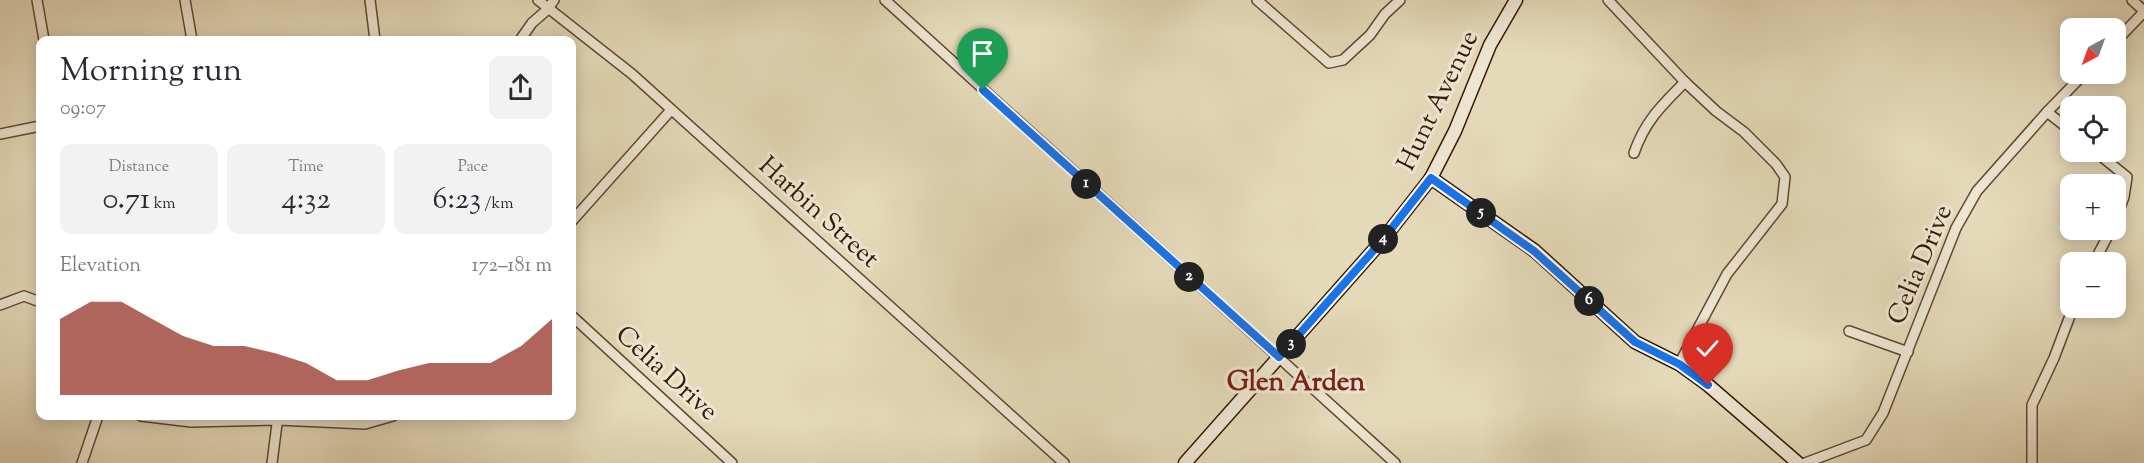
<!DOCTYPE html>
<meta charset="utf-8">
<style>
body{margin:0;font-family:"Sorts Mill Goudy",serif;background:#f2f2f3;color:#2b2b33;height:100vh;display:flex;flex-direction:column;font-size:22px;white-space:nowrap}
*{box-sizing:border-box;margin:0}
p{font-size:20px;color:#7c7c81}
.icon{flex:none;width:33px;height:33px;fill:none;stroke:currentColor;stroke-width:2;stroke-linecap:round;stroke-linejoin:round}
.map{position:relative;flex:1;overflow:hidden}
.sheet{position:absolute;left:36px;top:36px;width:540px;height:384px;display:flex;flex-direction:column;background:#fff;border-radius:12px;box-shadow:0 3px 15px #0003}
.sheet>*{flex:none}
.needle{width:39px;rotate:221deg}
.fabs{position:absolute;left:2060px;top:18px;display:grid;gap:12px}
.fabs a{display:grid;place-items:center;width:66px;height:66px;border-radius:12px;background:#fff;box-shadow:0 3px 15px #0003;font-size:30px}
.pin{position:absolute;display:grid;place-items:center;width:51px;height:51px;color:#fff;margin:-62px -26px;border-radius:50% 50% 50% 0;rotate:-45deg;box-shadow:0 0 6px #0007}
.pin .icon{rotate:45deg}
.km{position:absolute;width:30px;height:30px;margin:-15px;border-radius:50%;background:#222;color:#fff;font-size:16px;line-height:30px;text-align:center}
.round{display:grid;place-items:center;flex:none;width:63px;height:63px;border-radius:12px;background:#f2f2f3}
.overview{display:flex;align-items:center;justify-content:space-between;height:102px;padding:0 24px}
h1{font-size:33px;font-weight:600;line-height:45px}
.figures{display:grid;grid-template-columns:repeat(3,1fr);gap:9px;height:102px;padding:6px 24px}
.figures div{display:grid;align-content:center;border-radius:12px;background:#f2f2f3;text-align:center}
.figures b{font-size:30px;font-weight:600}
.figures small{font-size:16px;font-weight:400}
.figures p{font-size:16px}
.chart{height:168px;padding:12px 24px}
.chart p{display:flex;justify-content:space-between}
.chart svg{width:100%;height:108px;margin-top:6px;fill:#8f2418;opacity:.7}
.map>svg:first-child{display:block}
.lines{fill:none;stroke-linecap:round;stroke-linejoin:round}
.street-casing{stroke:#62492f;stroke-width:12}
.secondary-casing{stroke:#361901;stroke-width:15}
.street{stroke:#ede6d2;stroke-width:9}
.secondary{stroke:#ede6d2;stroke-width:12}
.route-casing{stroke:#fff;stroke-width:12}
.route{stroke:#1a73e8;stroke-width:8}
.labels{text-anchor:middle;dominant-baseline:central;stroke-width:6;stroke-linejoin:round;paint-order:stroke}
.street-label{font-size:26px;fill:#361901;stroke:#ede6d2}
.neighbourhood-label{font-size:27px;font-weight:bold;fill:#7a1f14;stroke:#ede6d2}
</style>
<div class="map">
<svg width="2144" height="463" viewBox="0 0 2144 463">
<rect width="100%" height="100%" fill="#e4d9b9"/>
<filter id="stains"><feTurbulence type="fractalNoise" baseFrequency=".00333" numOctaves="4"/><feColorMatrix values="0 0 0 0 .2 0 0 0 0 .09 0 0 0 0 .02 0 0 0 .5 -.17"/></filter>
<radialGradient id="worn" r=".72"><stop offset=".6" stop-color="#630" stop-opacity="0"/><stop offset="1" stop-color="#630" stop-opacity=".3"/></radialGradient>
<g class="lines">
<g class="street-casing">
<g id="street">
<polyline points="37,0 44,40"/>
<polyline points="185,0 192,40"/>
<polyline points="370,0 375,40"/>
<polyline points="538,0 632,74 1064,463"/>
<polyline points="885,0 1395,463"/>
<polyline points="1257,0 1329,63 1343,60 1370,35 1385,14 1400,0"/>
<polyline points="1608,0 1685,82 1716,111 1744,132 1776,164 1785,177 1782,204 1727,274 1679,364"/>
<polyline points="2132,0 2144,11"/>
<polyline points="520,40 532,23 548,9 554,0"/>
<polyline points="2115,42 2144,12"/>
<polyline points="2047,112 2070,130"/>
<polyline points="0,134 40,126"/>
<polyline points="2096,152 2127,177 2124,197 2115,220"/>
<path d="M1634 153C1645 121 1662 105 1685 82"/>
<polyline points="572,221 671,110"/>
<polyline points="2094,262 2111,230"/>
<polyline points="0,305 24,296 40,302"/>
<polyline points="572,316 732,463"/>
<polyline points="1849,331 1908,352"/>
<polyline points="141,416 191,422 278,420 365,424 393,416"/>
<polyline points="82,463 98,416"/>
<polyline points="272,463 278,416"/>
<polyline points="1805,463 1866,440 1883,413 1956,228 1977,191 2047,112 2084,74"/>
<polyline points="2032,463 2032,405 2054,358 2073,308"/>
</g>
</g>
<g class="secondary-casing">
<g id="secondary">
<polyline points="1431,178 1535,251 1635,342 1679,364 1708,385 1798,463"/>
<polyline points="1185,463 1381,242 1431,178 1455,131 1490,45 1516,0"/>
</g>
</g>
<use href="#street" class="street"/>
<use href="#secondary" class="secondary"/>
</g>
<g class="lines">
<g class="route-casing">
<polyline id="route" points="983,90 1279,357 1381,242 1431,178 1534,251 1635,342 1679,364 1708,385"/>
</g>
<use href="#route" class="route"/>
</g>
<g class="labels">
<g class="street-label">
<text transform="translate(1439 101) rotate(-64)">Hunt Avenue</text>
<text transform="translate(818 213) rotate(42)">Harbin Street</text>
<text transform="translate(1921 265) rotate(-67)">Celia Drive</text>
<text transform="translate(666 374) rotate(42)">Celia Drive</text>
</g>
<g class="neighbourhood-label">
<text x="1296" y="383">Glen Arden</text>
</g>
</g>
<rect width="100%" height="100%" filter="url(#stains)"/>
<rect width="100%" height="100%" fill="url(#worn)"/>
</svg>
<div class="fabs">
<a><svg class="needle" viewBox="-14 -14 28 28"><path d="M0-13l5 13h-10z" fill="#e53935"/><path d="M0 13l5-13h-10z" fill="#7c7c81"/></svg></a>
<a><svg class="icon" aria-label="locate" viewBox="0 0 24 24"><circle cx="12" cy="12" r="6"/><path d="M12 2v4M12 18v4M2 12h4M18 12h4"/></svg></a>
<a>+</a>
<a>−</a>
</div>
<div class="pin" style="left:983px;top:90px;background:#1e9e55"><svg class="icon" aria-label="arrive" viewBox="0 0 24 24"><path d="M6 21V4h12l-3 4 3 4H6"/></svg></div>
<div class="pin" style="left:1708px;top:385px;background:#d93025"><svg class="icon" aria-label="check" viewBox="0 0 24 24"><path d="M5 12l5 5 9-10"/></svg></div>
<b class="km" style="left:1086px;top:184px">1</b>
<b class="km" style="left:1189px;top:277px">2</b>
<b class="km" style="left:1291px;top:344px">3</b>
<b class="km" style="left:1383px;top:239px">4</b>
<b class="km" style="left:1481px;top:213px">5</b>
<b class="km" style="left:1589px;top:301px">6</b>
<section class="sheet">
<div class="overview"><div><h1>Morning run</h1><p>09:07</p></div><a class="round"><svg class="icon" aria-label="share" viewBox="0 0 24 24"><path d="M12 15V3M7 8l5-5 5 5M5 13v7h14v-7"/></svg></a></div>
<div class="figures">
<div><p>Distance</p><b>0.71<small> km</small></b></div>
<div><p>Time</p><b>4:32</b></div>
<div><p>Pace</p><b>6:23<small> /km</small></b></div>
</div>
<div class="chart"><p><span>Elevation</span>172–181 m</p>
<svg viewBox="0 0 160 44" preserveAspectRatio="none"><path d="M0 44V13L10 6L20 6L30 13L40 20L50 24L60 24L70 27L80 31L90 38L100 38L110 34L120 31L130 31L140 31L150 24L160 13V44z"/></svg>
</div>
</section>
</div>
